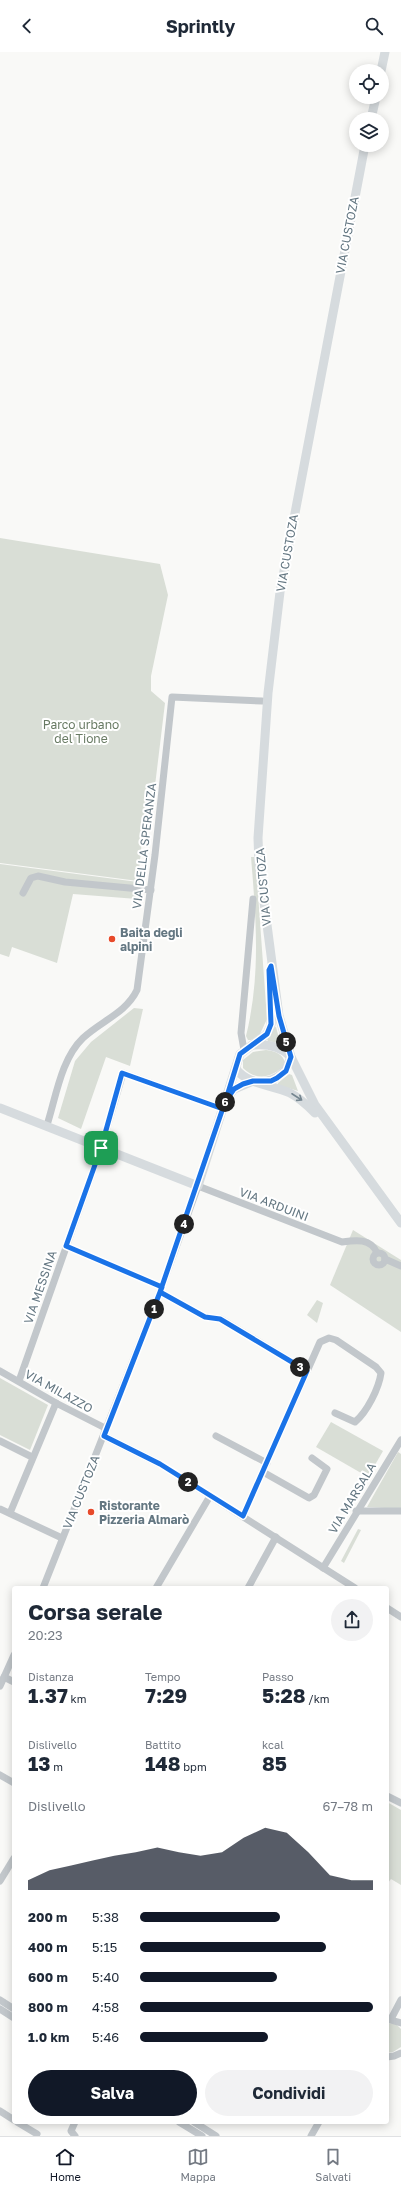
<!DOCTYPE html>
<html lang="it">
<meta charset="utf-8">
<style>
body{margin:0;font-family:"Golos Text",sans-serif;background:#f2f2f3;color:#1f2937;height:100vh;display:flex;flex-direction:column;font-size:15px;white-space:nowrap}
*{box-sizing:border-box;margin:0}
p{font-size:13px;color:#747a83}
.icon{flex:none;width:22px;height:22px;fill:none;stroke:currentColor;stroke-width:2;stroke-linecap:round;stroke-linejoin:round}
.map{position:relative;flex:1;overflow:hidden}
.sheet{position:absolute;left:12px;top:1534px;width:377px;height:538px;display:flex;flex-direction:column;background:#fff;border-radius:4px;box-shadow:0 2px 10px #0003}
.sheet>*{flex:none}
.tools{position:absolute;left:349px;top:12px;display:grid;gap:8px}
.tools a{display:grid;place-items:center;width:40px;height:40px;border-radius:50%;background:#fff;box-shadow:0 2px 10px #0003;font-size:20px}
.pin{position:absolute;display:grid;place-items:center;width:34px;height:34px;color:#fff;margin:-17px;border-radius:8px;box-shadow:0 2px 6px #0006}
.km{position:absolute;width:20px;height:20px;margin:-10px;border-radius:50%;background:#222;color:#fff;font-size:11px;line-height:20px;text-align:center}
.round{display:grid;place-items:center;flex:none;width:42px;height:42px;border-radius:21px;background:#f2f2f3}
.overview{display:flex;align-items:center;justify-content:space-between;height:68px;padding:0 16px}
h1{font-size:22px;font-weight:700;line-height:30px}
.stats{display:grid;grid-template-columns:repeat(3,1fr);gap:6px;height:68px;padding:4px 16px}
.stats div{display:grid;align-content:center}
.stats b{font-size:20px;font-weight:700}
.stats small{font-size:11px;font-weight:400}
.stats p{font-size:11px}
.chart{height:112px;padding:8px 16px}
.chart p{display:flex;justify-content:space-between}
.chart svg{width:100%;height:72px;margin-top:4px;fill:#111827;opacity:.7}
.action{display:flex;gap:8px;margin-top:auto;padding:8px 16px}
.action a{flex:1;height:46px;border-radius:24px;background:#111827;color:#fff;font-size:16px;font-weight:700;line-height:46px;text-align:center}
.action a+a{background:#f2f2f3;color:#1f2937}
ul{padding:0 16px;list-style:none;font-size:13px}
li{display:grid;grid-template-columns:64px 48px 1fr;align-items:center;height:30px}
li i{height:10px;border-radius:5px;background:#111827}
header{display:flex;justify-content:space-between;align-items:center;height:52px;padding:0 16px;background:#fff;font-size:18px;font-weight:700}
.dock{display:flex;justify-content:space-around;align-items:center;height:56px;border-top:1px solid #e0e1e3;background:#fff;font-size:11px;color:#747a83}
.dock a{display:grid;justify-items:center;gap:2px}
.dock .current{color:#111827}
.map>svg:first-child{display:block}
.green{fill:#d9ded6}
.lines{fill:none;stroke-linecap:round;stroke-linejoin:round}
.minor{stroke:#c2c7cb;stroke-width:7}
.major{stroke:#d6dbde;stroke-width:9}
.oneway{stroke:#758690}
.route-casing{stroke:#fff;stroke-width:8}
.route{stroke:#1a73e8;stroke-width:5}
.poi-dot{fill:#e74a2a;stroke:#fff;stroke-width:1.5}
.labels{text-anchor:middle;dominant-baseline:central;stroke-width:4;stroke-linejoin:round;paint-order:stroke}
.street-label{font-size:12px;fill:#647782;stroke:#fff}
.park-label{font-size:12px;fill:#687a63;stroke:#fff}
.poi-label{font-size:12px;font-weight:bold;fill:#647782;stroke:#fff;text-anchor:start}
</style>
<header><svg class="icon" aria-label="back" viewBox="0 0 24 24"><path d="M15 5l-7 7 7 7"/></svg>Sprintly<svg class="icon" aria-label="search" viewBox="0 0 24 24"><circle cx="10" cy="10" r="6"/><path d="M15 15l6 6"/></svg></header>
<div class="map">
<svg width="401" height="2084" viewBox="0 0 401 2084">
<rect width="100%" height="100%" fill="#f9f9f7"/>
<g class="green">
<polygon points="0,486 160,512 168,543 151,624 151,639 165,651 154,742 146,746 138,829 0,811"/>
<path d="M251 805H254L257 828 267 967 260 982 251 988H248L246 984C261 924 256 865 251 805Z"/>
<polygon points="0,812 138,830 137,847 73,842 57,911 12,895 9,905 0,902"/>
<polygon points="134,956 143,957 130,1014 106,1005 81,1077 58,1066 75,1009 91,990"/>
<polygon points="276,975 280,990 278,991 268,989 267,987 273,976"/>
<path d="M266 998C275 999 284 1002 285 1012 274 1025 257 1030 243 1016V1008L253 1000Z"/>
<polygon points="289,1022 292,1023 298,1039 278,1033 278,1031"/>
<polygon points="353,1178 401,1208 401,1280 330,1233"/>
<polygon points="317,1248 323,1251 317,1271 307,1263"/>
<polygon points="0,1326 48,1353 30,1398 0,1383"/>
<polygon points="331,1370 383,1399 368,1425 316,1395"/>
<polygon points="398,1400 401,1402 401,1457 367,1455"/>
<polygon points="358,1477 361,1478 344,1511 341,1509"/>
<polygon points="387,1750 401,1758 401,1833 391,1827 387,1832"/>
<polygon points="387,1971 396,1972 401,1977 401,1995 393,2000 387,2001"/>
</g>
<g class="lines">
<g class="minor">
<polyline points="23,841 31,826 38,824 65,830 151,838"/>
<polyline points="244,998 241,981 253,847"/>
<path d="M47 1073C56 1045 61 1007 83 986 101 969 126 961 137 938L155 803 172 645 262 649"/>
<polyline points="66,1194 162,1235"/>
<circle cx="379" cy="1207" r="6"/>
<polyline points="385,1207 401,1214"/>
<polyline points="160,1240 205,1265 221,1267 307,1319"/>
<polyline points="0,1319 56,1351 107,1377"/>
<polyline points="19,1329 101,1096 123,1021 223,1057"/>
<polyline points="104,1384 160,1412 355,1536"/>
<polyline points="216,1384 267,1411"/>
<polyline points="0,1389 32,1405"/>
<polyline points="263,1420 309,1446 314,1443 327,1417 312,1406"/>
<polyline points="0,1457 62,1486"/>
<polyline points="356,1459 401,1459"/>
<polyline points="10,1461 56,1351"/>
<path d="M243 1464 320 1290 329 1286 336 1288 376 1315 381 1321C379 1336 367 1360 355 1370L335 1361"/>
<polyline points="323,1516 401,1388"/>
<path d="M43 1536 160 1240 198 1134 342 1190C356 1188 371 1186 377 1201"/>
<polyline points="156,1536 210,1444"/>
<polyline points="248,1536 276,1485"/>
<polyline points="387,1556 401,1565"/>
<polyline points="4,1625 14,1630"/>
<polyline points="0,1634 14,1603"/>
<polyline points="0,1723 14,1731"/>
<polyline points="387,1744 401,1751"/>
<polyline points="0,1829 14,1806"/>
<polyline points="0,1948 14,1957"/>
<polyline points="0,1957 14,1966"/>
<polyline points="387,1967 401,1971"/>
<polyline points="391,1967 401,1948"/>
<polyline points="387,2005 394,2004 401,2001"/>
<polyline points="0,2059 14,2068"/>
<polyline points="17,2070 37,2082"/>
<polyline points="179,2070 202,2084"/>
<polyline points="194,2070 216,2084"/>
<polyline points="75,2084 71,2079 75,2070"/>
<polyline points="311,2084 319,2070"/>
</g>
<g class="major">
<polyline points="381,19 385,0"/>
<polyline points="371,67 376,45"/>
<polyline points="365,93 280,540 268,641 258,786 259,812 279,964 291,1005 315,1053 401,1171"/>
<path d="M254 993C268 992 280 994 290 1004"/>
<path d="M236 1017C248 1033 273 1033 290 1041 300 1046 307 1053 315 1061"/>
<path d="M262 1030C279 1028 286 1020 291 1005"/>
<polyline points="229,1044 234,1037 253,1029"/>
<polyline points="0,1056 198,1134 240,1002 267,982 271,973 271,952"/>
</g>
</g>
<defs><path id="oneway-shaft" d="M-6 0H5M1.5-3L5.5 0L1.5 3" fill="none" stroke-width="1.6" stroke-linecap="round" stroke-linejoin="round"/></defs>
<use class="oneway" href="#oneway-shaft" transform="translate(297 1045) rotate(33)"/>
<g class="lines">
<g class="route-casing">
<polyline id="route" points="101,1096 66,1194 162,1235 104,1384 160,1412 243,1464 307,1319 220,1267 205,1265 160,1240 225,1050 234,1037 243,1032 253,1029 271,1029 277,1026 286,1019 291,1005 279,964 271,914 269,918 271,972 267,982 240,1002 223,1057 122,1021 101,1096"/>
</g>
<use href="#route" class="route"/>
</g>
<g class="poi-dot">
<circle cx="112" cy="887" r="4"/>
<circle cx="91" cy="1460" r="4"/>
</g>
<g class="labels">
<g class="street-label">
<text transform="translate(347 183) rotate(-79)">VIA CUSTOZA</text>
<text transform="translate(287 501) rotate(-80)">VIA CUSTOZA</text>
<text transform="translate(144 794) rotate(-83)">VIA DELLA SPERANZA</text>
<text transform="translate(263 835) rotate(-95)">VIA CUSTOZA</text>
<text transform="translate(274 1152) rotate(21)">VIA ARDUINI</text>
<text transform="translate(40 1235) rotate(-71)">VIA MESSINA</text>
<text transform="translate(59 1339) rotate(29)">VIA MILAZZO</text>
<text transform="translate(81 1440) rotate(-68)">VIA CUSTOZA</text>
<text transform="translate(352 1446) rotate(-59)">VIA MARSALA</text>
</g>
<g class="park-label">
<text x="81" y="672">Parco urbano<tspan x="81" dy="14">del Tione</tspan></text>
</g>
<g class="poi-label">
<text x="120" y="880">Baita degli<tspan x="120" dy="14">alpini</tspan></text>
<text x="99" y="1453">Ristorante<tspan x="99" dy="14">Pizzeria Almarò</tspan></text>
</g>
</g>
</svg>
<div class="tools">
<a><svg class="icon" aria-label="locate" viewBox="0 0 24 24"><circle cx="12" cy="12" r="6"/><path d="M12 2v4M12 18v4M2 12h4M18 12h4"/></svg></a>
<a><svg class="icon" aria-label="layers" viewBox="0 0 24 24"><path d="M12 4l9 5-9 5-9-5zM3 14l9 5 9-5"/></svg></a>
</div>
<div class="pin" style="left:101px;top:1096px;background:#1e9e55"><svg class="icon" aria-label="arrive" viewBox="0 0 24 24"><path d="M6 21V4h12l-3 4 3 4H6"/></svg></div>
<b class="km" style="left:154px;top:1257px">1</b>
<b class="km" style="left:188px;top:1430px">2</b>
<b class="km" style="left:300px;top:1315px">3</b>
<b class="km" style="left:184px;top:1172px">4</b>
<b class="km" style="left:286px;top:990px">5</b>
<b class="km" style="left:225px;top:1050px">6</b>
<section class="sheet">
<div class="overview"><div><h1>Corsa serale</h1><p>20:23</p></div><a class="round"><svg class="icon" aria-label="share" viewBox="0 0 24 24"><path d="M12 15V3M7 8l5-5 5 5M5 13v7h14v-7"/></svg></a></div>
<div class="stats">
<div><p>Distanza</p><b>1.37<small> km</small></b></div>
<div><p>Tempo</p><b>7:29</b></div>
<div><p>Passo</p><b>5:28<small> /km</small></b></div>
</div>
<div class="stats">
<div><p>Dislivello</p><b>13<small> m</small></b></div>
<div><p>Battito</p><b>148<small> bpm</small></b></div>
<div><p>kcal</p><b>85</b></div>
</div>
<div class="chart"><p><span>Dislivello</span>67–78 m</p>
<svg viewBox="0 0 160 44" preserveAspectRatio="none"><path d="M0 44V38L10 32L20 29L30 26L40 23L50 21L60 18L70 21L80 23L90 21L100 12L110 6L120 9L130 21L140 35L150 38L160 38V44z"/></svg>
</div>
<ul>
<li><b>200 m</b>5:38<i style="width:60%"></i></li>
<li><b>400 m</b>5:15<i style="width:80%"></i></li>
<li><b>600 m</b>5:40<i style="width:59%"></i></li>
<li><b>800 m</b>4:58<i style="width:100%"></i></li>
<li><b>1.0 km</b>5:46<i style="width:55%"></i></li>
</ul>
<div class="action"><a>Salva</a><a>Condividi</a></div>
</section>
</div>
<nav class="dock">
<a class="current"><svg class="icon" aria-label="home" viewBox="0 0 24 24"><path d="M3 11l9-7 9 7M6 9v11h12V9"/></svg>Home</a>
<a><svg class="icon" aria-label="map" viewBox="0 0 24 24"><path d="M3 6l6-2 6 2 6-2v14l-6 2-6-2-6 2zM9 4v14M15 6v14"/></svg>Mappa</a>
<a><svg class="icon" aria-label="saved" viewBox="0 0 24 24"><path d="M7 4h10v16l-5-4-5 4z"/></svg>Salvati</a>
</nav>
